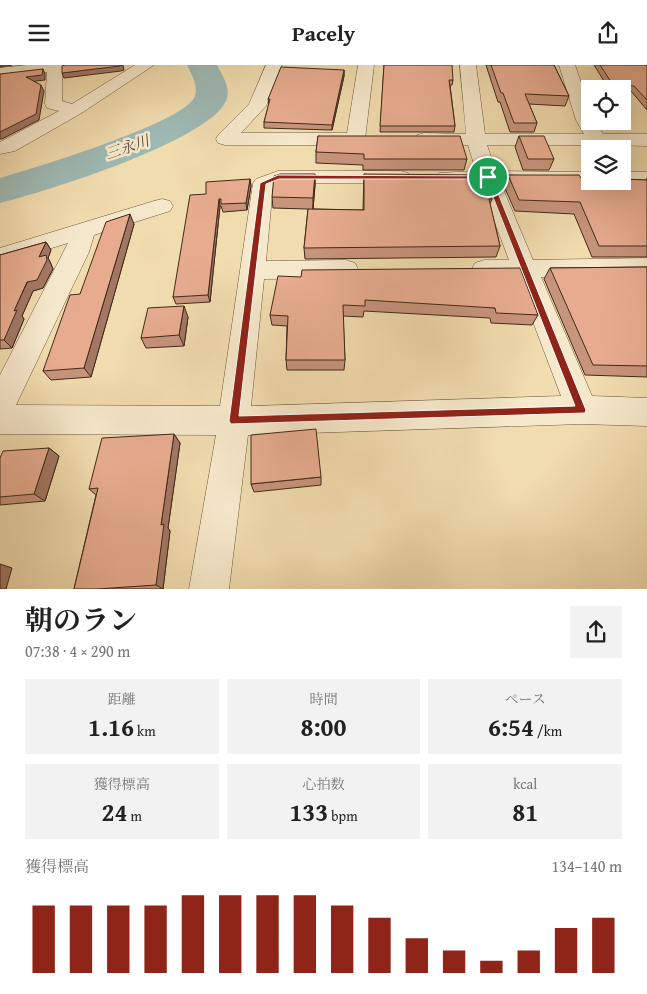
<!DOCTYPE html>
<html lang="ja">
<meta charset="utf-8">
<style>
body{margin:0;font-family:"Gentium Book Plus","Noto Serif JP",serif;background:#f2f2f2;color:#222;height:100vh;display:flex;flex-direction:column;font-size:19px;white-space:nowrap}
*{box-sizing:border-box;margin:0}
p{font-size:16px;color:#767676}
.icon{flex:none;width:28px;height:28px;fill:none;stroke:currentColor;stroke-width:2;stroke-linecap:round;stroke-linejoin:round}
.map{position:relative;height:524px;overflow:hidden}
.panel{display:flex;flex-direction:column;background:#fff;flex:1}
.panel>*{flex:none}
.buttons{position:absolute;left:581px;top:15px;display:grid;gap:10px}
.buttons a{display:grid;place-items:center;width:50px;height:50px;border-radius:0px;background:#fff;box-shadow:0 5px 20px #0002;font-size:25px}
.pin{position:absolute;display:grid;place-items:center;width:42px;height:42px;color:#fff;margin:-21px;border:2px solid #fff;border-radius:50%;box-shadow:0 1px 5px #0007}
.round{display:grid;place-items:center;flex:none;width:52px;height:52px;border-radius:0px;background:#f2f2f2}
.head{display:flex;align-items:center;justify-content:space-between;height:85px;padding:0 25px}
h1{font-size:28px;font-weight:700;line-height:38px}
.figures{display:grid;grid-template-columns:repeat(3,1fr);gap:8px;height:85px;padding:5px 25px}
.figures div{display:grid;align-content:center;border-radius:0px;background:#f2f2f2;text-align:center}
.figures b{font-size:25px;font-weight:700}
.figures small{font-size:14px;font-weight:400}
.figures p{font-size:14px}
.chart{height:140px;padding:10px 25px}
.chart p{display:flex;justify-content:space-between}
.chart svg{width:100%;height:90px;margin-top:5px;stroke:#8f2418;stroke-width:6}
header{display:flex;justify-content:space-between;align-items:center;height:65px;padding:0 25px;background:#fff;font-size:22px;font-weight:700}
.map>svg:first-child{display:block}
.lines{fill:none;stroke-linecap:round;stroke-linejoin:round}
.river{fill:#9eb9b4;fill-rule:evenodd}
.minor-casing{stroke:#6d563e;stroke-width:1}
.minor{fill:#f6e8cb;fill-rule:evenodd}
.wall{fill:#c7947c;stroke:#412918}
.shaded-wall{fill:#a27865;stroke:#412918}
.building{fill:#e7ac90;stroke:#412918}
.route{fill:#8f2418;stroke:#fff;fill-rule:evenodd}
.labels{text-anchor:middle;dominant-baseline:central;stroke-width:5;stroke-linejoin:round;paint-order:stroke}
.far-water-label{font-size:15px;font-style:italic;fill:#584d3f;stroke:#f6e8cb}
</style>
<header><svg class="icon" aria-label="menu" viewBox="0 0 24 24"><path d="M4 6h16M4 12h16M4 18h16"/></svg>Pacely<svg class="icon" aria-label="share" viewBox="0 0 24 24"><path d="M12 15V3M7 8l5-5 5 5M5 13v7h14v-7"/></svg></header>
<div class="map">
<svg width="647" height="524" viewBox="0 0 647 524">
<rect width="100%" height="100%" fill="#f1dcaf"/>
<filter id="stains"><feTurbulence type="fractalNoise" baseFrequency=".004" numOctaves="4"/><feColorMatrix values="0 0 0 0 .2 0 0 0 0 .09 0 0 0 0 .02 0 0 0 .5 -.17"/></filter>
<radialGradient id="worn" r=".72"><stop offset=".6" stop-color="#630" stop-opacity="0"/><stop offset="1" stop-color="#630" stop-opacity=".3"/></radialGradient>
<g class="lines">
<path class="river" d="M187 0H217C222 10 232 24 226 36 208 76 45 127 0 138V113C34 103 180 59 194 33 200 24 191 8 187 0Z"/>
<g class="minor-casing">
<g id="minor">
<polygon points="27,0 72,0 69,3 62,5 62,36 72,39 135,0 154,0 80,49 15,86 0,89 0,77 59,46 47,43 45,39 47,7 0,13 0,3"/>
<polygon points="266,0 282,0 266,41 241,68 347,68 358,0 374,0 365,74 363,78 356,80 225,80 218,78 216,74 218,70 249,39"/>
<polygon points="460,0 476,0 485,69 584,69 576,55 559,0 575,0 590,44 590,56 595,56 603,69 647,69 647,81 609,80 611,84 592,84 590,80 487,80 496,106 590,107 590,116 598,116 590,119 501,119 533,195 647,193 647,211 541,212 592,331 647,333 647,361 582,359 248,370 229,524 189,524 216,370 0,369 0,310 68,178 0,199 0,183 154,136 162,134 170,136 173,141 170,146 94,170 89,187 16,340 220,341 253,118 256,114 278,106 401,106 408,108 411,112 408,116 401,118 281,118 273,121 266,196 346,195 355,198 358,204 355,210 346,213 264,214 251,341 561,331 516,212 484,213 475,210 472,204 475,198 484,195 509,195 480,118 439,116 436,112 439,108 476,106 468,80 424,80 417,78 415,74 417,70 424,68 466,69"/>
<polygon points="622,107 647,107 647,119 615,117 622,116"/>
</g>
</g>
<use href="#minor" class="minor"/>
</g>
<g class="wall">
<polygon points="384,0 453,15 452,20 450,20 455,61 454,67 380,67"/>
<polygon points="486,0 554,0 569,31 565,41 529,39 537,58 534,67 510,67 500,37 498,37"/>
<polygon points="594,0 647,0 647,45 631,26 622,26 622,24 609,24"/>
<polygon points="344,5 344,11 332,65 264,63 264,57 269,39 268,34"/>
<polygon points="318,71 467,94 464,105 363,105 363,100 316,98 316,87"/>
<polygon points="519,71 554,94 549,105 523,105 515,82"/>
<polygon points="315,109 315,120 313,144 363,145 364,109 492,134 490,139 500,181 496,192 305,194 304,183 308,144 273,143 272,132"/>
<polygon points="508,110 581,113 646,115 647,113 647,192 592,192 574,149 515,146 504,121"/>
<polygon points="250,114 251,121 247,145 223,147 221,141 220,141 210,237 176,239 173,232 206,129"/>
<polygon points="134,159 91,312 51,315 43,306 80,229"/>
<polygon points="46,177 51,185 48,193 51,199 53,204 43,223 33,226 22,251 24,254 12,283 0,284 0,190"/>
<polygon points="647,202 647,312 585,310 544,214 550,203"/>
<polygon points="301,212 538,250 532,260 491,258 490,253 364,246 363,252 343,251 345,295 344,305 287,305 286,295 287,261 272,260 270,250"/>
<polygon points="188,252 184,281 146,283 141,273"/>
<polygon points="174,369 180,378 168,463 170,466 163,524 74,524 96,430 89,424"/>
<polygon points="49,383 59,391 45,436 0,440 0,393"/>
<polygon points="321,412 321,420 254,427 251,419"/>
</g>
<g class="shaded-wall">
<polygon points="0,0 12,0 0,2"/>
<polygon points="121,0 123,0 124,5 121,6 64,13 62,8"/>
<polygon points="43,4 45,9 45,15 28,17 26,12"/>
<polygon points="344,5 344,11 332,65 332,60"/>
<polygon points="41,20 44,26 39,55 2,74 0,74 0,67"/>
<polygon points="315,109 315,120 313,144 313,133"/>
<polygon points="250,114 251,121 247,145 246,138"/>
<polygon points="219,134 220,141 210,237 208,230"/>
<polygon points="130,149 134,159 91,312 84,303"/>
<polygon points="46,177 51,185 48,193 51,199 53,204 43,223 33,226 22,251 24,254 12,283 4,275 14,246"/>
<polygon points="184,241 188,252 184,281 179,270"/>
<polygon points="174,369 180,378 168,463 170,466 163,524 156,520 161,460"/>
<polygon points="49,383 59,391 45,436 34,429"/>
<polygon points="0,499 12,503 6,524 0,524"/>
</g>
<g class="building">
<polygon points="65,0 121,0 120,1 62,8 62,1"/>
<polygon points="384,0 452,0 453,15 449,15 455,61 380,61"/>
<polygon points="491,0 554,0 569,31 525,29 537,58 514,58 503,28 501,28"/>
<polygon points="600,0 647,0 647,35 634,21 613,20"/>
<polygon points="281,2 344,5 332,60 264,57 270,34 268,34"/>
<polygon points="43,4 42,10 26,12 41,20 36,49 0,67 0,9"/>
<polygon points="318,71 460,71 467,94 364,94 364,89 316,87"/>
<polygon points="519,71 544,71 554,94 528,94"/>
<polygon points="280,109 315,109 313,133 272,132 274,111"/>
<polygon points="364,109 482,110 492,134 489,134 500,181 304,183 308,144 364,145"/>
<polygon points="508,110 579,110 581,113 590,113 590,116 622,116 622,114 647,115 647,181 599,181 580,137 519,135"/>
<polygon points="250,114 246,138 221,139 221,134 219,134 208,230 173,232 190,130 206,129 206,117"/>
<polygon points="130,149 84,303 43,306 70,230 80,229 106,157"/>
<polygon points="46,177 39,192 46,190 47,195 37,215 27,217 14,246 17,245 4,275 0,275 0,190"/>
<polygon points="647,202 647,301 593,300 550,203"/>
<polygon points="520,203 538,250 496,248 495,243 365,235 365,241 343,240 345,295 286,295 288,251 270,250 278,211 301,212 302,205"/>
<polygon points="184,241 179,270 141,273 148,243"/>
<polygon points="316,364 321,412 251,419 251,370"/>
<polygon points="174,369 161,460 164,459 156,520 97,524 74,524 98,423 89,424 102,373"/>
<polygon points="49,383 34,429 0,432 0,393 3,386"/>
</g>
<path class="route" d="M278 110 491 111 586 345 585 348 231 359 229 356 260 118ZM279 114H486L575 341 239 351 266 119Z"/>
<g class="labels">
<g class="far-water-label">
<text transform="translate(127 82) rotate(-19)">三永川</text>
</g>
</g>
<rect width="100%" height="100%" filter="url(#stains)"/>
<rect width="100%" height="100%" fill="url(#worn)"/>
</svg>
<div class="buttons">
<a><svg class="icon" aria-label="locate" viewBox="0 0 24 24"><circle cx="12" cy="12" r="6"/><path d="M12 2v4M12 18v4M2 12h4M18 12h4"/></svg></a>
<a><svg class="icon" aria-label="layers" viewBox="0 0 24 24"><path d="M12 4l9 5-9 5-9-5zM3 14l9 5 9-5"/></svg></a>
</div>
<div class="pin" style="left:488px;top:112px;background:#1e9e55"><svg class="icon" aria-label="arrive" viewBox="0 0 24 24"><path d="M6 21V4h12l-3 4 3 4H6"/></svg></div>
</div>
<section class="panel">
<div class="head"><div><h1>朝のラン</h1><p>07:38 · 4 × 290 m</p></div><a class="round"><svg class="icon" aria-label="share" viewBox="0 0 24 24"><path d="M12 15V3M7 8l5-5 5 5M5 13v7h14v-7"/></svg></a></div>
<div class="figures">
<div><p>距離</p><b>1.16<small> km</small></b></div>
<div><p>時間</p><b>8:00</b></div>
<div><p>ペース</p><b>6:54<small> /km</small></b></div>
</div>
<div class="figures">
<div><p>獲得標高</p><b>24<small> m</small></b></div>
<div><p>心拍数</p><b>133<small> bpm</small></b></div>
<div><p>kcal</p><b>81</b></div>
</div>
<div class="chart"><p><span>獲得標高</span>134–140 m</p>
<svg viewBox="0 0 160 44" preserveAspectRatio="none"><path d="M5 44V11M15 44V11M25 44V11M35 44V11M45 44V6M55 44V6M65 44V6M75 44V6M85 44V11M95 44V17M105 44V27M115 44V33M125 44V38M135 44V33M145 44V22M155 44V17"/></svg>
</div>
</section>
